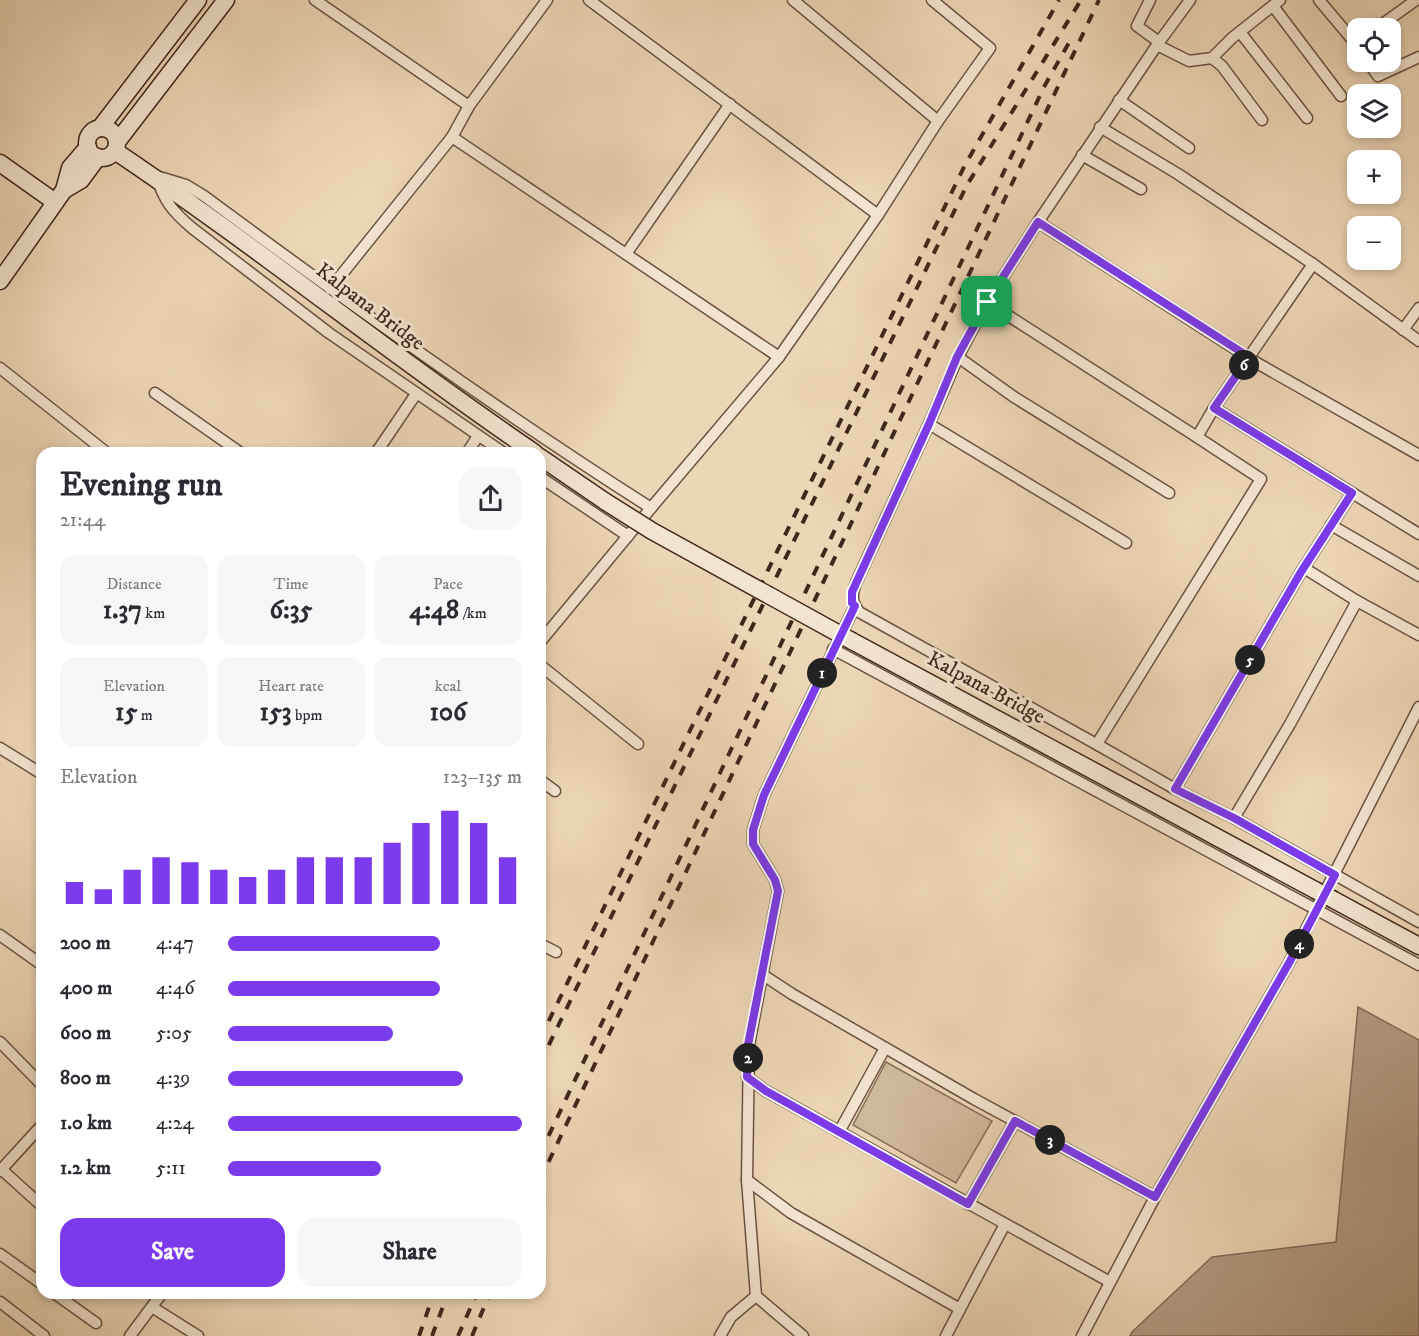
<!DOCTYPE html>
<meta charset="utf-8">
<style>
body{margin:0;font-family:"IM FELL DW Pica",serif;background:#f7f7f7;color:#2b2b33;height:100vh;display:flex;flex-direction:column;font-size:22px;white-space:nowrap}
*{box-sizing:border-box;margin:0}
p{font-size:20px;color:#7c7c81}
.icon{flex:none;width:33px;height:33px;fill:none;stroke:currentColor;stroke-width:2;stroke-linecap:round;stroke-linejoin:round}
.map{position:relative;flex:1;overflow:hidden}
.sheet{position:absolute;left:36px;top:447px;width:510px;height:852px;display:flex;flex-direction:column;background:#fff;border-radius:18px;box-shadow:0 3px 9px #0003}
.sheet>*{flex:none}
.buttons{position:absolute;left:1347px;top:18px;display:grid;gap:12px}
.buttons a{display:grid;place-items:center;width:54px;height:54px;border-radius:12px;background:#fff;box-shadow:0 3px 9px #0003;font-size:30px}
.pin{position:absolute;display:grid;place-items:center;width:51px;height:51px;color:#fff;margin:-26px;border-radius:12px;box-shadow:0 3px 9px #0006}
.km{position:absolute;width:30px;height:30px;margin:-15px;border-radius:50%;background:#222;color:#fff;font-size:16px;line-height:30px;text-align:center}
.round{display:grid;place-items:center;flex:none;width:63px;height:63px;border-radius:18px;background:#f7f7f7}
.head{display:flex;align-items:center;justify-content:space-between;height:102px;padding:0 24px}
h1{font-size:33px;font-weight:800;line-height:45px}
.metrics{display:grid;grid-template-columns:repeat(3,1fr);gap:9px;height:102px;padding:6px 24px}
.metrics div{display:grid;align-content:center;border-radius:15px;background:#f7f7f7;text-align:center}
.metrics b{font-size:26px;font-weight:800}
.metrics small{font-size:16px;font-weight:400}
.metrics p{font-size:16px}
.chart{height:168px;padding:12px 24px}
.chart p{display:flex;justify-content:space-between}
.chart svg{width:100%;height:108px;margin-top:6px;stroke:#7c3aed;stroke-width:6}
.cta{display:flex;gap:12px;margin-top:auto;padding:12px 24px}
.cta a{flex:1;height:69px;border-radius:18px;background:#7c3aed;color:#fff;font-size:24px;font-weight:800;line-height:69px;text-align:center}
.cta a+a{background:#f7f7f7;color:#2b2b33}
ul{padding:0 24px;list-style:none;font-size:20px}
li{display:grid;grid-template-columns:96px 72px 1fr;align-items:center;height:45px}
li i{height:15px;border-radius:8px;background:#7c3aed}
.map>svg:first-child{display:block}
.green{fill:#d0b89b;stroke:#88705c;stroke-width:1.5}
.water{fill:#b29a81;stroke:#846c59;stroke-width:1.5}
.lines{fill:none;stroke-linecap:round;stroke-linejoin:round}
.street-casing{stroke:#6b5342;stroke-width:13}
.secondary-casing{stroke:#40271c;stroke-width:19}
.street{stroke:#f3e4cf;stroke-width:10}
.secondary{stroke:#f3e4cf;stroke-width:16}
.rail{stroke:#40271c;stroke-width:4;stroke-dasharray:10 10;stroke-linecap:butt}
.secondary-bridge-casing{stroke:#40271c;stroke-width:19;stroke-linecap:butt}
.secondary-bridge{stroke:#f3e4cf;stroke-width:16}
.route-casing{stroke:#fff;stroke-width:12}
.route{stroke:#7c3aed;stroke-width:8}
.labels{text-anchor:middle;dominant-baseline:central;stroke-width:6;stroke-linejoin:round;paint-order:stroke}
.street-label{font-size:21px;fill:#40271c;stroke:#f3e4cf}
</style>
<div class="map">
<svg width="1419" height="1336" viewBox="0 0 1419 1336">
<rect width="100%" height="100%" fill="#edd6b5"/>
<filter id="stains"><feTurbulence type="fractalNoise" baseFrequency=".00333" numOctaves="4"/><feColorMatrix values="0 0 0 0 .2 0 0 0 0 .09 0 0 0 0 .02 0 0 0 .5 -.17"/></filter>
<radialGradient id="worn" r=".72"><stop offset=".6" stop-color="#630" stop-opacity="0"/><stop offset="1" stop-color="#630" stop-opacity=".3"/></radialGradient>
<polygon class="green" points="886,1062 992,1121 956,1183 853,1125"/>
<polygon class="water" points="1358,1007 1419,1040 1419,1336 1130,1336 1132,1332 1212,1257 1336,1242"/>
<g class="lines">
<g class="street-casing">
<g id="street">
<polyline points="315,0 469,106"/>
<polyline points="547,0 469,106 452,137 779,357 878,215 938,121"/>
<polyline points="589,0 878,215"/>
<polyline points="793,0 938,121 990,48 932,0"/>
<polyline points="1150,0 1137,26 1159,42"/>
<polyline points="1280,0 1232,38 1212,58 1189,61 1157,45 1038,222 1257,363 1419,455"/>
<polyline points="1319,0 1356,44 1358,43"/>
<polyline points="1273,6 1341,96"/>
<polyline points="1377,28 1416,0"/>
<polyline points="1240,32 1307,118"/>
<polyline points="1157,45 1190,0"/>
<polyline points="1212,58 1222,66 1262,120"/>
<polyline points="1368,62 1378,76 1419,57"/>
<polyline points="1119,100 1189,148"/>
<polyline points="1100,127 1178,174 1313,264 1214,408 1419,534"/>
<polyline points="1082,155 1141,189"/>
<polyline points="1038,222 987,302 1197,437 1214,408"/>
<polyline points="626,254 730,104"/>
<polyline points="1313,264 1419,341"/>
<polyline points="330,289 452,137"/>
<polyline points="987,302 958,357 1014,397 1169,493"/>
<polyline points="1403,330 1419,308"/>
<polyline points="958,357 929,424 1126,543"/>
<polyline points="0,368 107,453"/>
<polyline points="155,393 241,453"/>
<path d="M929 424 856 583C851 596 852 602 859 612L1098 745"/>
<polyline points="376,453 416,394"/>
<polyline points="467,453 478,436"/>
<path d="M504 453 329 333 192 228C172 211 165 202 156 176L186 185 204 196C350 304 497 410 651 508"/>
<polyline points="540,477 628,536"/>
<polyline points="1352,493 1301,572 1175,789 1234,818 1419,922"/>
<polyline points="1331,525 1419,576"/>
<polyline points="1357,601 1419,635"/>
<polyline points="540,642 651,508 779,357"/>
<polyline points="833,649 1419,965"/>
<polyline points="540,665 638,744"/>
<polyline points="0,748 42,774"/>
<polyline points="540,780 555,791"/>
<polyline points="1175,789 1098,745 1100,739 1261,479 1197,437"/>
<polyline points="1234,818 1290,724 1357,601 1304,568"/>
<polyline points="0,935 42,965"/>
<polyline points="540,944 556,952"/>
<polyline points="763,975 792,994 974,1099 1155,1197"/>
<polyline points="0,1042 42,1085"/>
<polyline points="747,1077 766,1091 1110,1282"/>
<polyline points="839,1132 885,1048"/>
<polyline points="1,1169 42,1206"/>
<polyline points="0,1171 42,1125"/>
<polyline points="747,1180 791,1213 960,1309 946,1336"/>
<polyline points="968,1204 1015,1121"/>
<polyline points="0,1254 42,1284"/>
<polyline points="54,1293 96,1323"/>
<polyline points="0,1302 44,1336"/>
<polyline points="152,1307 198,1336"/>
<polyline points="960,1309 1005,1224"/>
<polyline points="130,1336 162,1293"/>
<polyline points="720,1336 731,1317 756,1296"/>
<polyline points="803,1336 756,1296 747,1180 749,1045 778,891 775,880 753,844 753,830 764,795 855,606"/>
<polyline points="1082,1336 1155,1197 1289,963 1419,707"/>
</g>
</g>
<g class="secondary-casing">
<g id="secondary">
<polyline points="100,128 198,0"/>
<circle cx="102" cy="143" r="15"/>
<polyline points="117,142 226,0"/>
<path d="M115 151C258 247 392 356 535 453"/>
<polyline points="0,163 55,202"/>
<polyline points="64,190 81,180 98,157"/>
<polyline points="0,281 64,190 70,168 88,147"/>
<polyline points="540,457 606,502"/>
<polyline points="852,641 1315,890"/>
<polyline points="1334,900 1419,946"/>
</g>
</g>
<use href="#street" class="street"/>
<use href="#secondary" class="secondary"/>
<g class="rail">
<polyline points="540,1039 965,165 1059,0"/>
<polyline points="540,1063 967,185 1081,0"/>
<polyline points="540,1154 1044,87 1071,39"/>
<polyline points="540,1180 1099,0"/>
<polyline points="419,1336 434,1293"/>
<polyline points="432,1336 448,1293"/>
<polyline points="458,1336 477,1293"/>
<polyline points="472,1336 490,1293"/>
</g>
<g class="secondary-bridge-casing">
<g id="secondary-bridge">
<polyline points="606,502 652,531 852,641"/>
<polyline points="1315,890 1334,900"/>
</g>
</g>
<use href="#secondary-bridge" class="secondary-bridge"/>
</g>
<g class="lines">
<g class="route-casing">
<polygon id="route" points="1038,222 1249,357 1214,408 1352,493 1301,572 1175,789 1234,818 1335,875 1289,963 1155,1197 1015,1121 968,1204 766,1091 747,1077 748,1045 778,891 775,880 753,844 753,830 764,795 855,606 852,603 852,592 929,424 957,357 987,302"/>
</g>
<use href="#route" class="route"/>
</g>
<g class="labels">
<g class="street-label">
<text transform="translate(370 307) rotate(37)">Kalpana Bridge</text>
<text transform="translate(986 688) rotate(28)">Kalpana Bridge</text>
</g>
</g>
<rect width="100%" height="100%" filter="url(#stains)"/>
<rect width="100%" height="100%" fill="url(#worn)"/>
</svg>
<div class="buttons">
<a><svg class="icon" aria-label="locate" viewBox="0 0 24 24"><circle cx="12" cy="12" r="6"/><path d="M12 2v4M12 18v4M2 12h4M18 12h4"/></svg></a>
<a><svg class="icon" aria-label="layers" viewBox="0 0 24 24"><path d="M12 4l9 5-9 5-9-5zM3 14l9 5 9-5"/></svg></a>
<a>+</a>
<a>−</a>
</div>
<div class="pin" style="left:987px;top:302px;background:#1e9e55"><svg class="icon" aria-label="arrive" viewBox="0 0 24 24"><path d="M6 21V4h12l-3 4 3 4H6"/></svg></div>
<b class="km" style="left:822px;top:673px">1</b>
<b class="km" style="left:748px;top:1058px">2</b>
<b class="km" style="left:1050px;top:1140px">3</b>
<b class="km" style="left:1299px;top:944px">4</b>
<b class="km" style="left:1250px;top:660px">5</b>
<b class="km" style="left:1244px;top:365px">6</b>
<section class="sheet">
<div class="head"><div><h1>Evening run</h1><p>21:44</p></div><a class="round"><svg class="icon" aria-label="share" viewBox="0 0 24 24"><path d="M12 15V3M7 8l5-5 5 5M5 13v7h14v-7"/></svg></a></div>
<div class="metrics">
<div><p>Distance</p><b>1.37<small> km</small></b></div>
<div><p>Time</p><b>6:35</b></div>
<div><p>Pace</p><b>4:48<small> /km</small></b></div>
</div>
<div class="metrics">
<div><p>Elevation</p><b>15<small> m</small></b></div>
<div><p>Heart rate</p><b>153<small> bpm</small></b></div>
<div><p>kcal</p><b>106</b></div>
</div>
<div class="chart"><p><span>Elevation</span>123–135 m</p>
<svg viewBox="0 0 160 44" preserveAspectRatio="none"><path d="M5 44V35M15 44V38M25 44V30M35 44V25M45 44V27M55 44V30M65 44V33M75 44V30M85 44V25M95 44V25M105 44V25M115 44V19M125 44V11M135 44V6M145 44V11M155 44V25"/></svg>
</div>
<ul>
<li><b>200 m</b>4:47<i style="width:72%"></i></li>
<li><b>400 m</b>4:46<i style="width:72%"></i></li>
<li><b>600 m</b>5:05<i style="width:56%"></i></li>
<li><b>800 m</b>4:39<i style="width:80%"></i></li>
<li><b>1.0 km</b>4:24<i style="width:100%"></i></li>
<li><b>1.2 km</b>5:11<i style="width:52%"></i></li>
</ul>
<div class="cta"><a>Save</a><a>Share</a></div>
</section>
</div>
